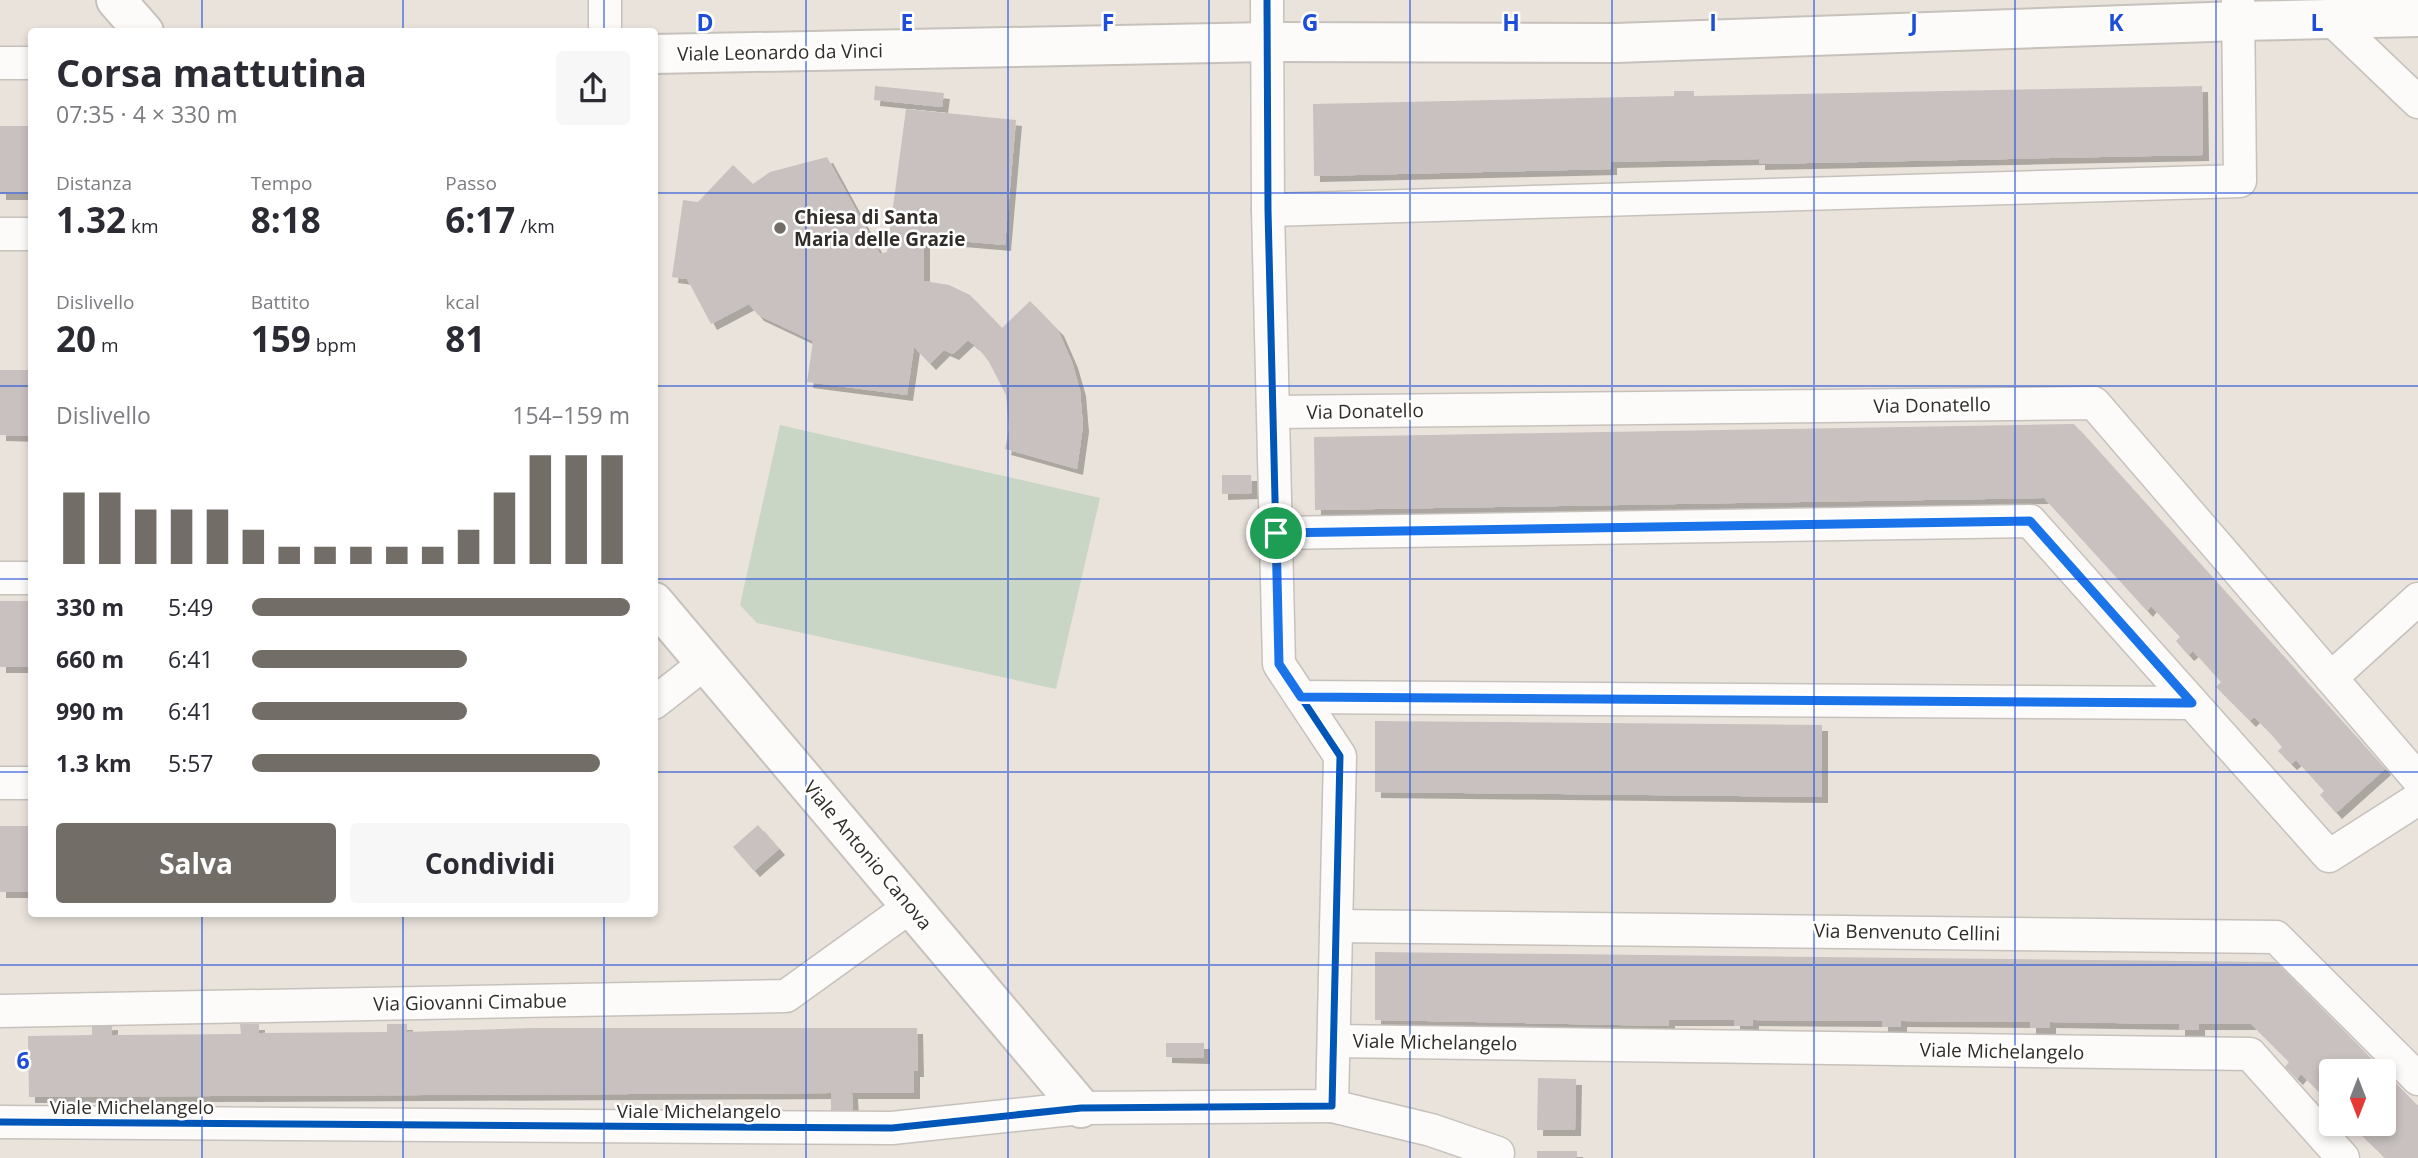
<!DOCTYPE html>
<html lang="it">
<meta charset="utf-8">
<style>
body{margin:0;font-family:"Open Sans",sans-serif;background:#f7f7f7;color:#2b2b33;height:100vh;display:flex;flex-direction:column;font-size:26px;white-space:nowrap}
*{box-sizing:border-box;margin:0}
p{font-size:23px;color:#7c7c81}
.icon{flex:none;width:38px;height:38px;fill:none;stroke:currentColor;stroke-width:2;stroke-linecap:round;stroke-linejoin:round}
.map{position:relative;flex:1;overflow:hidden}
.side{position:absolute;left:28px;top:28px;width:630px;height:889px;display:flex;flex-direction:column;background:#fff;border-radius:7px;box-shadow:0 4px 10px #0003}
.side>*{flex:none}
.needle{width:46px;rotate:180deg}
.fabs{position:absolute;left:2319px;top:1059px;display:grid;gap:14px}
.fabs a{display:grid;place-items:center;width:77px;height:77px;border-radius:7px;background:#fff;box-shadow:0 4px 10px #0003;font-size:35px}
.pin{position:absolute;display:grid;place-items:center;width:60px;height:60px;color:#fff;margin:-30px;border:4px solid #fff;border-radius:50%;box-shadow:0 2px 7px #0007}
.round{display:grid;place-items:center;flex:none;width:74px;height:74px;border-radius:7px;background:#f7f7f7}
.summary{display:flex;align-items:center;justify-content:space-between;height:119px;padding:0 28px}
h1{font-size:38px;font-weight:700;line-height:52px}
.metrics{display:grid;grid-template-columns:repeat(3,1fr);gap:10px;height:119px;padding:7px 28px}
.metrics div{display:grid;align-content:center}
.metrics b{font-size:35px;font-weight:700}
.metrics small{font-size:19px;font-weight:400}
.metrics p{font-size:19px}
.chart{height:196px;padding:14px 28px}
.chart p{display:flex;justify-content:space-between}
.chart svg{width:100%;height:126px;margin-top:7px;stroke:#726d67;stroke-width:6}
.primary-button{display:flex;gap:14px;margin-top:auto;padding:14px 28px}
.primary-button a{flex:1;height:80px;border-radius:7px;background:#726d67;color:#fff;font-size:28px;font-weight:700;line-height:80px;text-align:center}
.primary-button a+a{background:#f7f7f7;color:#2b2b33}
ul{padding:0 28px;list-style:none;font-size:23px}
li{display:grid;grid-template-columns:112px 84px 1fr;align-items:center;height:52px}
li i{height:18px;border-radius:9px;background:#726d67}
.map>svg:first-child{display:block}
.green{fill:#c9d5c5}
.building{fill:#c8c1c0;filter:url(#shadow)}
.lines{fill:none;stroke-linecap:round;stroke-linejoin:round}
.minor-casing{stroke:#c7c1bc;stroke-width:35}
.tertiary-casing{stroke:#c7c1bc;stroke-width:42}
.minor{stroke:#fcfbfa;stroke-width:32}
.tertiary{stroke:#fcfbfa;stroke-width:38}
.cycleway-casing{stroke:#fff;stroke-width:11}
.cycleway{stroke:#0057b8;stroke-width:7}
.route-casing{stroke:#fff;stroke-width:14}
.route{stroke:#1a73e8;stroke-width:9}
.grid{fill:none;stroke:#1d4ed8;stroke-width:2;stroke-opacity:0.55}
.poi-dot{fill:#726d67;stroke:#fff;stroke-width:2.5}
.labels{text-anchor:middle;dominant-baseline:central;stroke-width:5;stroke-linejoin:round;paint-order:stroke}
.street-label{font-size:19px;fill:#322d28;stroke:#fff}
.poi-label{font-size:19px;font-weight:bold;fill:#322d28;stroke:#fff;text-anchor:start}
.grid-label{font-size:23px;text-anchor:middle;font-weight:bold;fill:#1d4ed8;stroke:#fff;stroke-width:5;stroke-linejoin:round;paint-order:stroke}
</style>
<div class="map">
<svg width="2418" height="1158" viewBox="0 0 2418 1158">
<defs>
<filter id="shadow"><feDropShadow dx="6" dy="6" stdDeviation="0" flood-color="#0004"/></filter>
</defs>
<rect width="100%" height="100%" fill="#eae3dc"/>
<polygon class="green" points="780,425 1100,498 1056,689 757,623 740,605"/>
<g class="building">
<polygon points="875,86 944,93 942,107 874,100"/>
<polygon points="2202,86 2203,155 1759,164 1759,159 1611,162 1611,169 1314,176 1313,104 1674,96 1674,91 1694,91 1694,96"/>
<polygon points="906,109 1016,120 1005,245 924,238 924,281 949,285 970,295 1002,328 1030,301 1058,330 1072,362 1080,390 1083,426 1077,469 1005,449 1009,429 1006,395 989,362 979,349 968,340 953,354 944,350 930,364 914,347 907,395 807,382 813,341 758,315 749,304 711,324 687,279 672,277 683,200 698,202 733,165 753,184 770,172 827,157 880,254 887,252"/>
<rect x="0" y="126" width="32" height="68"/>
<polygon points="0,370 32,370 32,436 0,435"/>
<polygon points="2074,424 2385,769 2336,813 2320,795 2324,791 2296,760 2291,764 2278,751 2282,747 2270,733 2254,717 2250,721 2216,687 2221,682 2193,651 2188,655 2176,641 2180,637 2151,606 2147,611 2044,498 1315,510 1314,437"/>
<polygon points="1222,475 1251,475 1252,493 1222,494"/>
<rect x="0" y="601" width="32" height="66"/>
<polygon points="1375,721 1822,725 1822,797 1375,792"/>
<polygon points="758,825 779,849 754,871 733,847"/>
<rect x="0" y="826" width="32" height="66"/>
<polygon points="1375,952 2276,962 2418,1106 2418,1158 2385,1158 2350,1124 2384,1124 2384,1071 2331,1071 2331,1104 2301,1074 2297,1079 2285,1067 2289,1062 2251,1024 2199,1024 2199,1030 2179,1030 2179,1024 2050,1022 2050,1028 2030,1028 2030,1022 1901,1021 1901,1027 1882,1027 1882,1021 1753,1020 1753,1026 1734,1026 1734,1020 1669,1020 1669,1026 1375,1020"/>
<polygon points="112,1024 112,1035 241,1034 240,1024 259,1024 259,1033 387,1032 387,1024 407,1024 407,1032 533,1028 917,1028 918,1071 914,1071 914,1093 852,1093 853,1112 831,1112 831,1093 29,1097 28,1036 92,1035 92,1025"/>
<polygon points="1166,1043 1204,1043 1204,1058 1166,1057"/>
<polygon points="1538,1078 1576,1079 1575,1130 1537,1130"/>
<rect x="1537" y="1151" width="40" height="7"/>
</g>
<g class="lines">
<g class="minor-casing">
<g id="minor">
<polyline points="2332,20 2418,102"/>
<polyline points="605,32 605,0"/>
<polyline points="0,63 32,63"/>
<polyline points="1268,210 2240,181 2238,0"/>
<polyline points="0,234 32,234"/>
<polyline points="1274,412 2094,403 2418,779"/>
<polyline points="1277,533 2030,521 2329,856 2418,799"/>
<polyline points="0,578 32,578"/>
<polyline points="2331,678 2418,599"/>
<polyline points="1301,697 2192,703"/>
<polyline points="654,703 705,663"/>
<polyline points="0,783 32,783"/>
<polyline points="1336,926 2276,937 2418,1079"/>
<polyline points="0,1011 786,996 911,906"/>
<polyline points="1334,1041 2250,1054 2343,1158"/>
<polyline points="1332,1106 1431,1130 1498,1153"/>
<polyline points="0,1122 892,1128 1081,1108 1332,1106 1340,756 1279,664 1268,210 1267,0"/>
</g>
</g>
<g class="tertiary-casing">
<g id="tertiary">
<polyline points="116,0 144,32"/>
<polyline points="654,54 1267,42 1616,43 2239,21 2418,17"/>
<polyline points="654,602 1081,1108"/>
</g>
</g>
<use href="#minor" class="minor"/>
<use href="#tertiary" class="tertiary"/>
<g class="cycleway-casing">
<polyline id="cycleway" points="0,1122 892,1128 1081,1108 1332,1106 1340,756 1279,664 1268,210 1267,0"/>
</g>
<use href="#cycleway" class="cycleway"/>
</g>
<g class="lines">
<g class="route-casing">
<polygon id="route" points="2030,521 2192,703 1301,697 1279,664 1276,533"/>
</g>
<use href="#route" class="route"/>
</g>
<path class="grid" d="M202 0V32M403 0V32M604 0V32M806 0V1158M1008 0V1158M1209 0V1158M1410 0V1158M1612 0V1158M1814 0V1158M2015 0V1158M2216 0V1158M0 193H32M654 193H2418M0 386H32M654 386H2418M0 579H32M654 579H2418M0 772H32M654 772H2418M202 914V1158M403 914V1158M604 914V1158M0 965H2418"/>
<circle class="poi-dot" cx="780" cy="228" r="7"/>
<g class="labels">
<g class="street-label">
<text transform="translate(780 52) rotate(-1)">Viale Leonardo da Vinci</text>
<text transform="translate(1932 405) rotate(-1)">Via Donatello</text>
<text transform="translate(1365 411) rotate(-1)">Via Donatello</text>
<text transform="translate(868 855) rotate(50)">Viale Antonio Canova</text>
<text transform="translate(1907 932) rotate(1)">Via Benvenuto Cellini</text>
<text transform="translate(470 1002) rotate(-1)">Via Giovanni Cimabue</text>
<text transform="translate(1435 1042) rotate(1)">Viale Michelangelo</text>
<text transform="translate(2002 1051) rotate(1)">Viale Michelangelo</text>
<text x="132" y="1107">Viale Michelangelo</text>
<text x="699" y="1111">Viale Michelangelo</text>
</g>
<g class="poi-label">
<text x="794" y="217">Chiesa di Santa<tspan x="794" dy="22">Maria delle Grazie</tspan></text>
</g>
</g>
<g class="grid-label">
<text x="705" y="31">D</text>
<text x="907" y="31">E</text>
<text x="1108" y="31">F</text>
<text x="1310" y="31">G</text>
<text x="1511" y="31">H</text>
<text x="1713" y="31">I</text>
<text x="1914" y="31">J</text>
<text x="2116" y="31">K</text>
<text x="2317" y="31">L</text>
<text x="23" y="1069">6</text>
</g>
</svg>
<div class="fabs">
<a><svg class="needle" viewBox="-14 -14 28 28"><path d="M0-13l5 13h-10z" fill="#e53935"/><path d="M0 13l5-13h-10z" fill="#7c7c81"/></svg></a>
</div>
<div class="pin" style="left:1276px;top:533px;background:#1e9e55"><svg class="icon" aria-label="arrive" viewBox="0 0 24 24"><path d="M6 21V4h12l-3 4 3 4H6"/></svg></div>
<section class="side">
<div class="summary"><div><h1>Corsa mattutina</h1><p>07:35 · 4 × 330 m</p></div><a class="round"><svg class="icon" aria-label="share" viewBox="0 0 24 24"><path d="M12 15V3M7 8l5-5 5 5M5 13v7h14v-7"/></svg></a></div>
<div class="metrics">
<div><p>Distanza</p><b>1.32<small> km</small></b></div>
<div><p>Tempo</p><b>8:18</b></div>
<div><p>Passo</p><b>6:17<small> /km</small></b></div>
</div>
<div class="metrics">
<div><p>Dislivello</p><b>20<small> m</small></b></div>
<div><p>Battito</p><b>159<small> bpm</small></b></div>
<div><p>kcal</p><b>81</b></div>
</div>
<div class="chart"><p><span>Dislivello</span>154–159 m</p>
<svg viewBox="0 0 160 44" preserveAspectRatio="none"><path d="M5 44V19M15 44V19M25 44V25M35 44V25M45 44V25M55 44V32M65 44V38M75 44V38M85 44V38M95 44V38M105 44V38M115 44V32M125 44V19M135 44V6M145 44V6M155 44V6"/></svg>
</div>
<ul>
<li><b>330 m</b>5:49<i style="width:100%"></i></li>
<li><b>660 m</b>6:41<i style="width:57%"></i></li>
<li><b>990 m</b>6:41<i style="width:57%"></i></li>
<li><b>1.3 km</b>5:57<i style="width:92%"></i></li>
</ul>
<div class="primary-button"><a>Salva</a><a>Condividi</a></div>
</section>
</div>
